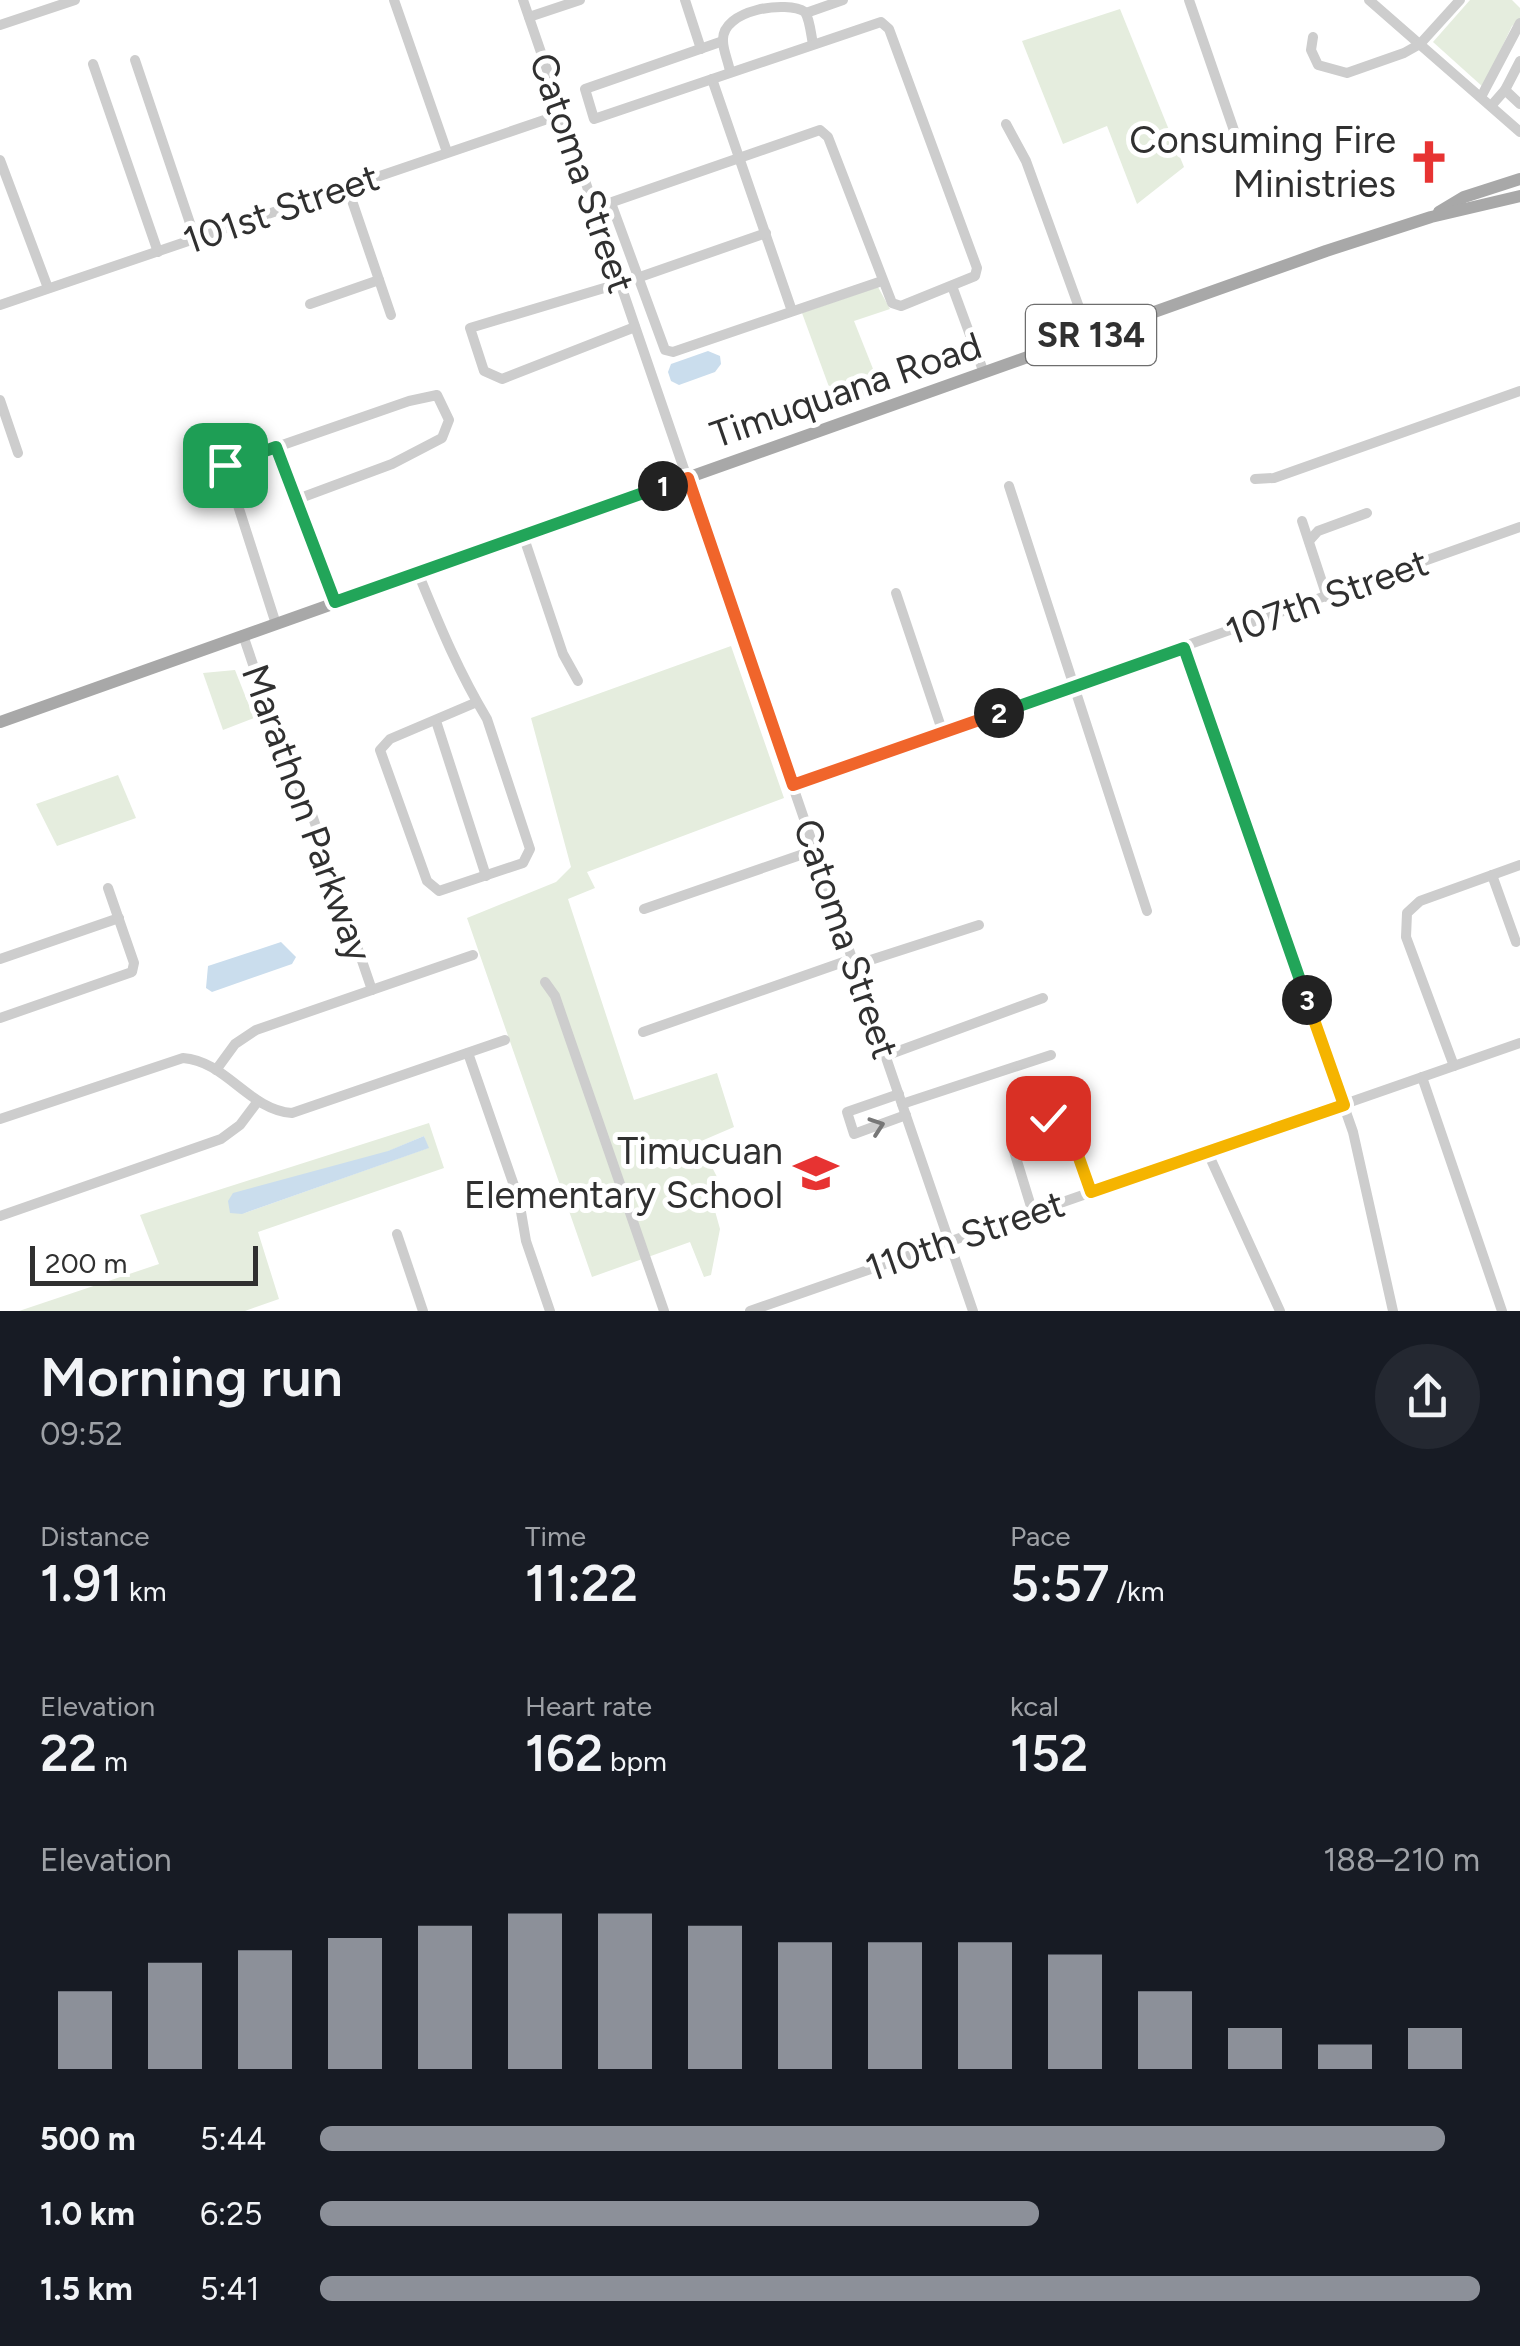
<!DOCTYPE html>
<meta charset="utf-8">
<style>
body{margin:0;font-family:Figtree,sans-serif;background:#242831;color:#f1f3f6;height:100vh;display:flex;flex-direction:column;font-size:38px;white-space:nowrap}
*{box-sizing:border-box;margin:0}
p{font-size:32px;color:#9ea1a6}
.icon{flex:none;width:55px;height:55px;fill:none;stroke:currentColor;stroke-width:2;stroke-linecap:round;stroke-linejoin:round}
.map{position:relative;height:1311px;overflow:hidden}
.panel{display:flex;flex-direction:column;background:#171b24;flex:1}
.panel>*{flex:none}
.scale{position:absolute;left:30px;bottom:25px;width:228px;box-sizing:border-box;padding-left:10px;border:5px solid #303030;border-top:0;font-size:28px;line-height:35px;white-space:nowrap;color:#303030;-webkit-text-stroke:8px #fff;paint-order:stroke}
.pin{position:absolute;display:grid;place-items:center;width:85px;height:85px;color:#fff;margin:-42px;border-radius:20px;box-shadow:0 5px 15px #0006}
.km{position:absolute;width:50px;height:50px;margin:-25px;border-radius:50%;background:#222;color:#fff;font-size:28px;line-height:50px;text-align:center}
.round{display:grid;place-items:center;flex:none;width:105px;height:105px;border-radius:52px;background:#242831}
.overview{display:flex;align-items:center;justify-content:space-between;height:170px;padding:0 40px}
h1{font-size:55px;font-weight:600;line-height:75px}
.stats{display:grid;grid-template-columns:repeat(3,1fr);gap:15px;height:170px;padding:10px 40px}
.stats div{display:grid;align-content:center}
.stats b{font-size:50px;font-weight:600}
.stats small{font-size:28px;font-weight:400}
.stats p{font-size:28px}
.chart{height:280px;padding:20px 40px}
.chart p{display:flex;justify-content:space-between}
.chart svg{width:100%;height:180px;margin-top:10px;stroke:#8c9099;stroke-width:6}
ul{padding:0 40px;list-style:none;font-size:32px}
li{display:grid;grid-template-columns:160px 120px 1fr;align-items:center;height:75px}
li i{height:25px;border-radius:12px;background:#8c9099}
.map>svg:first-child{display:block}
.green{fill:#e5edde;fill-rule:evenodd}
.water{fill:#cadded}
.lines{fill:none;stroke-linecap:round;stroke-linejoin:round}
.minor{stroke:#cdcdcd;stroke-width:10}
.major{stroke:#a8a8a8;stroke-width:12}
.oneway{stroke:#777}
.split-1-casing{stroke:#fff;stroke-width:20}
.split-2-casing{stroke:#fff;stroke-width:20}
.split-3-casing{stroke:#fff;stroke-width:20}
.split-4-casing{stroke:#fff;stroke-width:20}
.split-1{stroke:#22a559;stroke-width:12}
.split-2{stroke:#f0652b;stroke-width:12}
.split-3{stroke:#22a559;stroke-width:12}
.split-4{stroke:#f5b400;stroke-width:12}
.labels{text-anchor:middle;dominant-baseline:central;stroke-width:10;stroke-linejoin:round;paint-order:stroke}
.shield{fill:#fff;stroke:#6e6e6e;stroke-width:2.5}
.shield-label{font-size:35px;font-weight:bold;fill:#303030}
.poi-label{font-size:38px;fill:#303030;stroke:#fff;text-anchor:end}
.street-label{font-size:38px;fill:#303030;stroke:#fff}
</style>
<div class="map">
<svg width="1520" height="1311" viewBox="0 0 1520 1311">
<rect width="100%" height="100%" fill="#fff"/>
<g class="green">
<polygon points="1470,0 1512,0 1520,8 1520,20 1512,26 1483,87 1433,42"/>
<polygon points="1120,9 1184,167 1137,204 1107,126 1063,144 1022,41"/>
<polygon points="878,287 890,309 854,321 881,389 836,406 802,313"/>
<polygon points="731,646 784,798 587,872 595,888 568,899 634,1100 717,1073 734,1127 699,1142 731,1204 715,1211 720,1229 711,1275 704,1277 690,1242 592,1277 467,918 556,882 571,867 531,718"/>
<polygon points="235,670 254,718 223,730 203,673"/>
<polygon points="118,775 136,818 57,846 36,804"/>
<path d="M429 1123 444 1168 258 1232 279 1299 245 1311H19L159 1264 140 1215ZM424 1136 428 1148 242 1214Z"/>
</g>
<g class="water">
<polygon points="708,351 720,356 721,364 715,372 679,385 671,381 668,372 671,364"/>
<polygon points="281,942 296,957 292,964 212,992 206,988 208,966"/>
<polygon points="424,1136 429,1148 242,1214 230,1213 228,1201 233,1193 388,1151"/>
</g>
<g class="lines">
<g class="minor">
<polyline points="394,0 447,152"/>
<polyline points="523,0 973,1311"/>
<polyline points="685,0 701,49"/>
<polyline points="1189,0 1239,145"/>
<polyline points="1369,0 1520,132"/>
<polyline points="806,13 843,0"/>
<polyline points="529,17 580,0"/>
<polyline points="0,25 75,0"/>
<polyline points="1313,37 1311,50 1318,65 1347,73 1404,53 1420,44 1460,0"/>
<polyline points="135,60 195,238"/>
<polyline points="93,64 158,252"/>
<path d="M730 72C729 63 723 51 723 41 721 9 788 0 805 12 810 20 811 35 813 44"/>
<polyline points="712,79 792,311"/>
<polyline points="1505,90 1520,61"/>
<polyline points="1481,97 1520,23"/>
<polyline points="1491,106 1505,90 1520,104"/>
<polyline points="1006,124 1026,161 1089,335"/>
<polyline points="0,160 48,288"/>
<polyline points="347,186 391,315"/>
<polyline points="611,203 665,350 673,352 882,281"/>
<polyline points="595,208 820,130 828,137 892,303 901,306 975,276 977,268 889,29 881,22 594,119 585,89 723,41"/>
<polyline points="637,278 766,233"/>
<polyline points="621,283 470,328 484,371 502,379 635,327"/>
<polyline points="952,286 984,373"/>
<polyline points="310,304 379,280"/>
<polyline points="0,305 562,114"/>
<polyline points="0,400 18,453"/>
<polyline points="276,447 335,603"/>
<polyline points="1255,479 1274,478 1520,391"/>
<polyline points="1009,486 1147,911"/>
<polyline points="1302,521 1327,597"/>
<polyline points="523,535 563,654 578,681"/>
<polyline points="1309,541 1318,531 1367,513"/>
<path d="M418 573C439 624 458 671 487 719L530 849 523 863 439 891 427 881 380 750 390 739 477 702"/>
<polyline points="896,593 943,733"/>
<polyline points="276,624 225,465 409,401 437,395 449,420 442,438 392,464 295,500"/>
<polyline points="243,635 286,762 309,806 372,990"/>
<polyline points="1183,648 1353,1132 1393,1311"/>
<polyline points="436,721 486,876"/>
<polyline points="793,785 1520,527"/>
<polyline points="1492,875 1516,942"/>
<polyline points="644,909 815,850"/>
<polyline points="0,959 119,918"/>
<polyline points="855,965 979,925"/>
<polyline points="545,982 555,996 664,1311"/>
<polyline points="0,1018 132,972 134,963 108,888"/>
<polyline points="643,1032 852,959"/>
<polyline points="468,1053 519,1200 526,1241 550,1311"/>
<polyline points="885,1056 1043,998"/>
<polyline points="1454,1066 1406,937 1407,913 1420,901 1520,865"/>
<polyline points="216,1070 235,1044 256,1030 473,955"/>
<polyline points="1422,1077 1502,1311"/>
<polyline points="899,1094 847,1112 854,1134 906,1115"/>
<polyline points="902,1104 1051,1055"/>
<path d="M0 1119 183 1058C226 1061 249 1110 292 1113L505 1040"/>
<polyline points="1207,1151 1280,1311"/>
<polyline points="1033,1213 1013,1148 1019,1134 1048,1119 1061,1119 1068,1127 1091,1192"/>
<polyline points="0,1216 221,1139 240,1125 258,1101"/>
<polyline points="397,1234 423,1311"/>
<polyline points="750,1311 1520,1043"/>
</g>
<g class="major">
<polyline points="1439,212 1464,197 1520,179"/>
<polyline points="0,722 1326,251 1431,217 1520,196"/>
</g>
</g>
<defs><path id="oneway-chevron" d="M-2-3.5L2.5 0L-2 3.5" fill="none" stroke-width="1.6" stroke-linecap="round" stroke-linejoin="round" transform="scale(2.5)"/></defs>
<use class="oneway" href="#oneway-chevron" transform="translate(877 1126) rotate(-19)"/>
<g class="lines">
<g class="split-1-casing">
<polyline id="split-1" points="225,465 276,447 335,602 663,486"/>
</g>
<g class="split-2-casing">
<polyline id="split-2" points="663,486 688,478 793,785 999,713"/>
</g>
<g class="split-3-casing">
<polyline id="split-3" points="999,713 1184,648 1307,1000"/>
</g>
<g class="split-4-casing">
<polyline id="split-4" points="1048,1118 1061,1119 1068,1127 1091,1192 1344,1105 1307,1000"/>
</g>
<use href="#split-1" class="split-1"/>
<use href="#split-2" class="split-2"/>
<use href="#split-3" class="split-3"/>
<use href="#split-4" class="split-4"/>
</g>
<defs>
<g id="church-bare" transform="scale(3.45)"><path d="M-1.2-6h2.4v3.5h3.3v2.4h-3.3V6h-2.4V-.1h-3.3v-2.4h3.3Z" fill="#e73332" stroke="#fff" stroke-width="2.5" paint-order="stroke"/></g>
<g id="school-bare" transform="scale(3.45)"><path d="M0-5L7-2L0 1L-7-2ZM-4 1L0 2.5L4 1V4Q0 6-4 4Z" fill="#e73332" stroke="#fff" stroke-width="2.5" paint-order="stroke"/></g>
</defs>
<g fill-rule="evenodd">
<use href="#church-bare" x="1429" y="162"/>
<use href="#school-bare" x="816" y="1173"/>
</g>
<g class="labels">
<rect class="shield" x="1026" y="305" width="130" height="60" rx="8"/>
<g class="shield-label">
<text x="1091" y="335">SR 134</text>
</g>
<g class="poi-label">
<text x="1396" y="140">Consuming Fire<tspan x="1396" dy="44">Ministries</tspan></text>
<text x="783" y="1151">Timucuan<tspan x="783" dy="44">Elementary School</tspan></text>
</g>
<g class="street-label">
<text transform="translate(582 173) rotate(71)">Catoma Street</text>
<text transform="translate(281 209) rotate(-19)">101st Street</text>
<text transform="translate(846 390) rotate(-19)">Timuquana Road</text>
<text transform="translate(1327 597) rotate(-20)">107th Street</text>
<text transform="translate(307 813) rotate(70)">Marathon Parkway</text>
<text transform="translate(846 939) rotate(71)">Catoma Street</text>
<text transform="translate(965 1236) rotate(-19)">110th Street</text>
</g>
</g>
</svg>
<div class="scale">200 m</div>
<div class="pin" style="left:225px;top:465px;background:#1e9e55"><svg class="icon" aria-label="arrive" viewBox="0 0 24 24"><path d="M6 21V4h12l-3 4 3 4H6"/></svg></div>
<div class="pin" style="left:1048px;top:1118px;background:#d93025"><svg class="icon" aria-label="check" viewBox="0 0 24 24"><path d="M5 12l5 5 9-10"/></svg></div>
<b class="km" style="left:663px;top:486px">1</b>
<b class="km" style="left:999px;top:713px">2</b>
<b class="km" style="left:1307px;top:1000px">3</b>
</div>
<section class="panel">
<div class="overview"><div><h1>Morning run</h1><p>09:52</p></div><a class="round"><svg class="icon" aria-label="share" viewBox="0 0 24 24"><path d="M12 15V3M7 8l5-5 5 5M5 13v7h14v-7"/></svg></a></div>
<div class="stats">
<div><p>Distance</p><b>1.91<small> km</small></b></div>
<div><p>Time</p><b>11:22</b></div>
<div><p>Pace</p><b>5:57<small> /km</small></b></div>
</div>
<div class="stats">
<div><p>Elevation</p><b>22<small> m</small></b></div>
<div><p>Heart rate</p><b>162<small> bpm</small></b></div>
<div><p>kcal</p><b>152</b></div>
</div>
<div class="chart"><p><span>Elevation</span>188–210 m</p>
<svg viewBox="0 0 160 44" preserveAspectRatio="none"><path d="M5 44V25M15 44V18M25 44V15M35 44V12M45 44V9M55 44V6M65 44V6M75 44V9M85 44V13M95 44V13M105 44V13M115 44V16M125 44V25M135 44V34M145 44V38M155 44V34"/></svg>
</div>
<ul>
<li><b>500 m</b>5:44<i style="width:97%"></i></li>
<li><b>1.0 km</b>6:25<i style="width:62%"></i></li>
<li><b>1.5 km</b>5:41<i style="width:100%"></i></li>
</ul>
</section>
